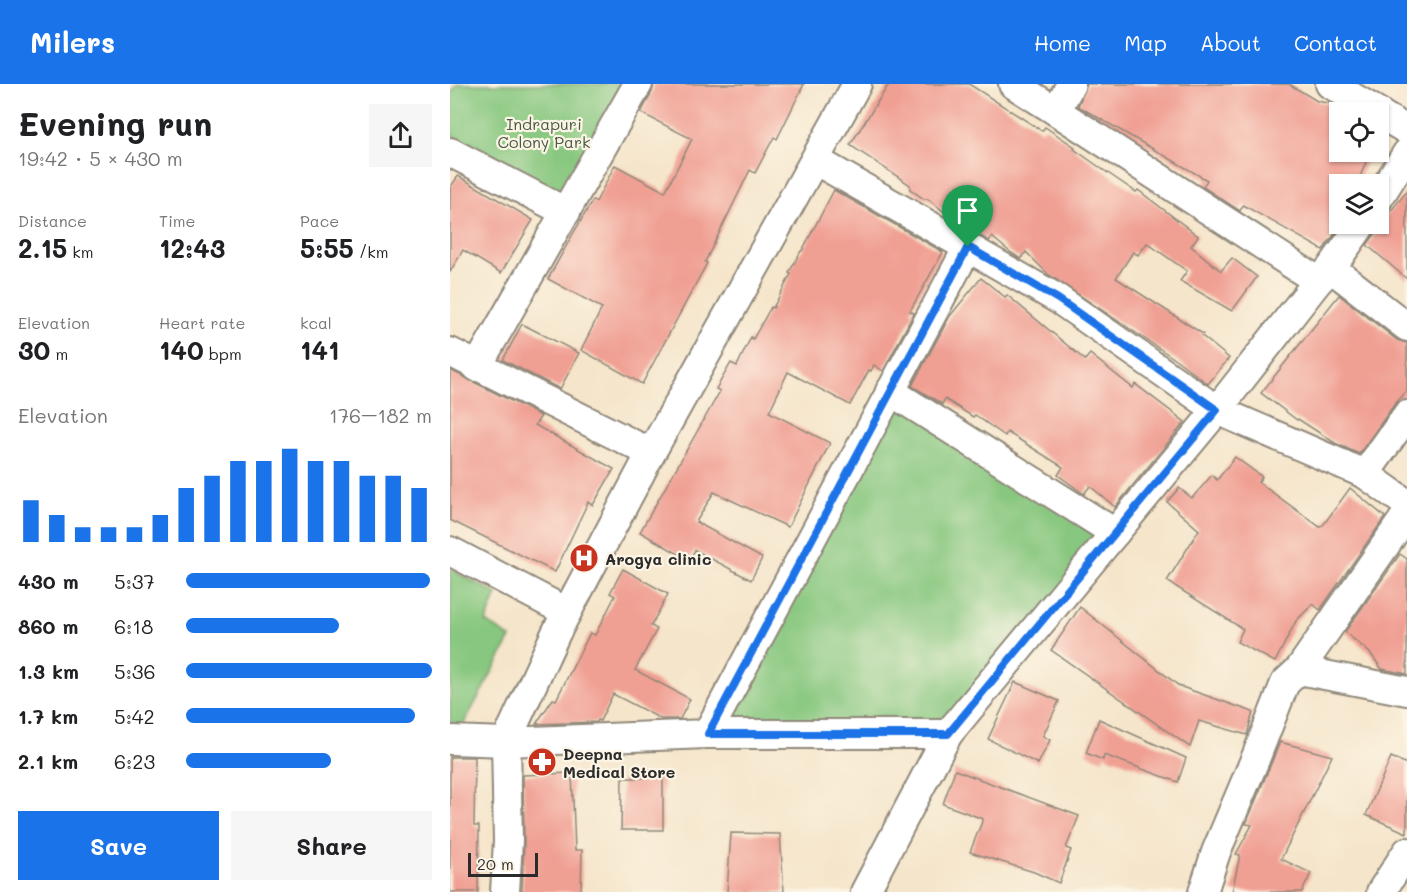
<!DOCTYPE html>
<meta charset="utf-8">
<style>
body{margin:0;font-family:Mali,sans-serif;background:#f6f6f6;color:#202124;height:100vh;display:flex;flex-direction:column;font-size:22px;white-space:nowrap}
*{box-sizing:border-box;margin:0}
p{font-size:20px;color:#757577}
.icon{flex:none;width:33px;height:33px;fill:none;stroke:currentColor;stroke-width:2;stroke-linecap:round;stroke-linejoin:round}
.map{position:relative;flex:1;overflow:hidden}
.details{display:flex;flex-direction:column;background:#fff;width:450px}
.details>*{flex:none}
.tools{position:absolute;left:879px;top:18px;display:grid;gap:12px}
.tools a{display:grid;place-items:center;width:60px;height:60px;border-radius:0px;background:#fff;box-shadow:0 2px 4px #0004;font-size:30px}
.scale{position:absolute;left:18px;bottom:15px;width:70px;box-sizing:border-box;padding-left:6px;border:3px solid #2b2b2b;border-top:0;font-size:16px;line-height:21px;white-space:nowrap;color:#2b2b2b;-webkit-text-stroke:4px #fcf5e5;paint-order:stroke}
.pin{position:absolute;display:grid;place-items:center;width:51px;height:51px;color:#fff;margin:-62px -26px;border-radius:50% 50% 50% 0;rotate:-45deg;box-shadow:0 0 6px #0007}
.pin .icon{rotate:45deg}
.round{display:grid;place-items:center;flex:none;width:63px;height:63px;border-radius:0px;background:#f6f6f6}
.summary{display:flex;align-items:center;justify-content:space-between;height:102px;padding:0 18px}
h1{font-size:33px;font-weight:700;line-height:45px}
.metrics{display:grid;grid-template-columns:repeat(3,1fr);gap:9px;height:102px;padding:6px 18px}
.metrics div{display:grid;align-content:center}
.metrics b{font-size:26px;font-weight:700}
.metrics small{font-size:16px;font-weight:400}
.metrics p{font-size:16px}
.chart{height:168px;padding:12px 18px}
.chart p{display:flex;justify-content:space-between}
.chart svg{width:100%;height:108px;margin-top:6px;stroke:#1a73e8;stroke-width:6}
.button{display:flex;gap:12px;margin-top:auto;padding:12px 18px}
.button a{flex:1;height:69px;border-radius:0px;background:#1a73e8;color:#fff;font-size:24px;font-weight:700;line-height:69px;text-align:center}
.button a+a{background:#f6f6f6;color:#202124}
ul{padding:0 18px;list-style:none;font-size:20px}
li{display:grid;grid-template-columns:96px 72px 1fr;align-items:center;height:45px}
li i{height:15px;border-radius:8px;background:#1a73e8}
header{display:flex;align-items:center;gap:36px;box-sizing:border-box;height:84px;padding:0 30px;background:#1a73e8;color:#fff}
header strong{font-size:28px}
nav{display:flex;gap:33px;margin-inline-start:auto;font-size:21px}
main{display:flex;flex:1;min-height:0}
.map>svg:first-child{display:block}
.green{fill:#87c77f;stroke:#597955;stroke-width:1.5}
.building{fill:#f09f93}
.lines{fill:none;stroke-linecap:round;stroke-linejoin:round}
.minor-casing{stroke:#90887a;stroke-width:32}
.minor{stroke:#fff;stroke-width:28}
.route-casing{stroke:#fff;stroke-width:12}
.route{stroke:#1a73e8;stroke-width:8}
.labels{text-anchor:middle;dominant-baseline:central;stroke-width:4.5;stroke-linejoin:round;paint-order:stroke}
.park-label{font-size:16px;fill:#475a44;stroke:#fcf5e5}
.poi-label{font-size:16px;font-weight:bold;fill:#2b2b2b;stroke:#fcf5e5;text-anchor:start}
</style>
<header>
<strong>Milers</strong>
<nav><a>Home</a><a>Map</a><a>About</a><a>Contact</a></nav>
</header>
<main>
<section class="details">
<div class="summary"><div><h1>Evening run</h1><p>19:42 · 5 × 430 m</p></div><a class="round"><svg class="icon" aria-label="share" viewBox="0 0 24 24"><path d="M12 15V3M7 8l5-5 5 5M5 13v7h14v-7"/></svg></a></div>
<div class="metrics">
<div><p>Distance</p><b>2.15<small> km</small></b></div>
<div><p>Time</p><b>12:43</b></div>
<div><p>Pace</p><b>5:55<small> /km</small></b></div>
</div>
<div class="metrics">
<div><p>Elevation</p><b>30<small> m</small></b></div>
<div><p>Heart rate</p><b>140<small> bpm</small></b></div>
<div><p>kcal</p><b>141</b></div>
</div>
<div class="chart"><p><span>Elevation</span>176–182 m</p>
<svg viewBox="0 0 160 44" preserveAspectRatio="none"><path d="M5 44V27M15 44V33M25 44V38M35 44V38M45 44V38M55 44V33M65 44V22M75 44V17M85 44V11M95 44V11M105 44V6M115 44V11M125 44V11M135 44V17M145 44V17M155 44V22"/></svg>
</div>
<ul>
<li><b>430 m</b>5:37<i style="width:99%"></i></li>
<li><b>860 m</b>6:18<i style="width:62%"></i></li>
<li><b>1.3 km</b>5:36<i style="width:100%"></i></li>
<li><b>1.7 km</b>5:42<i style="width:93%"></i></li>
<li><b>2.1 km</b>6:23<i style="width:59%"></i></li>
</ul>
<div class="button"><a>Save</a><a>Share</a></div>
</section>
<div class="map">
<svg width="957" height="808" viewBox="0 0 957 808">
<rect width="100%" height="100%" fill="#fcf5e5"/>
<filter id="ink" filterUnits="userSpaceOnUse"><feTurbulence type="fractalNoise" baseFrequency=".0167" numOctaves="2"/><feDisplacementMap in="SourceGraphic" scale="12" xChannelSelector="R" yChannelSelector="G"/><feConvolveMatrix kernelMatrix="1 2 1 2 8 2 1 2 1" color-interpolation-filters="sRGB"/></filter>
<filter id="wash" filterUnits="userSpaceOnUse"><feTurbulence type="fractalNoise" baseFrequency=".008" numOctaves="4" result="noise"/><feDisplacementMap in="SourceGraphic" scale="24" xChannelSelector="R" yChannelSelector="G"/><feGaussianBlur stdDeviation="1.35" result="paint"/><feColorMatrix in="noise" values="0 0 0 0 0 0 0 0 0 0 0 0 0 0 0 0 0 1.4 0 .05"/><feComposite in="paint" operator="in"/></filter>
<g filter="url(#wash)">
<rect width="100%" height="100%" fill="#f5e5ca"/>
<g class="green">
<polygon points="7,0 179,0 113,117 0,50 0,12"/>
<polygon points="440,307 665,449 498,650 258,650"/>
<polygon points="0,485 47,510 36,538 61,554 13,641 0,639"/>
</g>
<g id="blocks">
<g class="building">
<polygon points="204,0 354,0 327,55 324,53 305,89 300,86 255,178 257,179 192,300 131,266 152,224 98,195 124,148 143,116 146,118 165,81 215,108 242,55 191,29 202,8"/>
<polygon points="439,0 519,0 592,47 595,43 625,63 624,65 652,85 686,108 688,106 748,152 741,162 771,187 782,174 807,193 782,227 730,197 737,187 697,159 688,171 683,168 666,194 753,250 752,252 779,274 758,300 728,277 598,190 576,168 571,175 560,168 542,153 539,157 508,139 478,115 474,115 460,105 460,101 400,61"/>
<polygon points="637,0 839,0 867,17 882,20 890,25 890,68 920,68 907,100 890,100 890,140 892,140 873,166 793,121 790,127 753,103 757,96 628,22"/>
<polygon points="8,92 83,136 51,189 13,166 0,188 0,104"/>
<polygon points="384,106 493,168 460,227 464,229 433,287 424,281 421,287 419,286 400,321 338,288 319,328 380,359 338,443 264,408 246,438 312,474 301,496 245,466 239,476 190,448 256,332 270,307 266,305 281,279 287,282 301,253 303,255 321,223 323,224 341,190 339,189 351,167 352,167"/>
<polygon points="957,107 957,195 917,161 926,149 928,140 930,140"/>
<polygon points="531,194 555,213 557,211 635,276 640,270 683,304 685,300 735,338 665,423 640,402 634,410 608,391 613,383 557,348 555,352 525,331 523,333 495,315 492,320 462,302 500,232"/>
<polygon points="889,211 947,256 957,259 957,307 944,321 909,370 885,359 848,335 847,336 811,309"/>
<polygon points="72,240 129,269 110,305 53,276"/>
<polygon points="0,286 91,332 85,341 164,385 143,421 138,418 105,488 0,436"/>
<polygon points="785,373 812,393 808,398 870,443 874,440 900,404 935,433 870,526 863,520 846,537 825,578 787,558 793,545 717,497 749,446 717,418 729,404 742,414 762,391 767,396"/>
<polygon points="950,470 957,475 957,590 932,585 920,569 895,548"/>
<polygon points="173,485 218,510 201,542 207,545 185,586 240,615 230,635 211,635 163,610 150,637 148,636 147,638 86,640 103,615 106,616 140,549 145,551 165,512 160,509"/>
<polygon points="630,523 729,602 803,628 797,651 749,637 740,663 601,566"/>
<polygon points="565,598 609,617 593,652 600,656 588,680 538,655"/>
<polygon points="649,635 736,674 728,698 654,671 653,676 636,669"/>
<polygon points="830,658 882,672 831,775 861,789 852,808 782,808 790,771 786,770 802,741 796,740"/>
<polygon points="0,673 25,673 24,742 29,742 28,808 0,808"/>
<polygon points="941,673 957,680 957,749 916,731"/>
<polygon points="505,686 629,732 616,764 621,766 609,799 584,788 520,768 533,735 493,720"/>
<polygon points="122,689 125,766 132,766 131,808 72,808 74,758 73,691"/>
<polygon points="172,694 213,694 213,746 171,746"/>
<polygon points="281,749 330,750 334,808 277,808"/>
</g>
</g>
</g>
<g filter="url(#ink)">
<use href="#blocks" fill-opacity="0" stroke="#90887a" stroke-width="1.5"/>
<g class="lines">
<g class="minor-casing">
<g id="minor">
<polyline points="563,0 606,27"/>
<polyline points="621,0 606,27 868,197"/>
<polyline points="880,0 928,28"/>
<polyline points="928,29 957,46"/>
<polyline points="0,68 116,128"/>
<polyline points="365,76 608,215 767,326 868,197 881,184 912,140"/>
<polyline points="928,115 957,69"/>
<polyline points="881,184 957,243"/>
<polyline points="0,268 201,369"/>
<polyline points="27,283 188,0"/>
<polyline points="440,307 665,449"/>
<polyline points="915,390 957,331"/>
<polyline points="0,467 117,528"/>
<polyline points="849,586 957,607"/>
<polyline points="257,650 498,650"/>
<polyline points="0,656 56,658 257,650 518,163"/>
<polyline points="55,808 58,757 56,658 106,549 201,369 407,0"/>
<polyline points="415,808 498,650 767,326 915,390 957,420"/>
<polyline points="753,808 766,768 806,673 835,599 849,586 957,430"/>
<polyline points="931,808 957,768"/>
</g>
</g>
<use href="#minor" class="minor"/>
</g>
</g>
<g class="lines" filter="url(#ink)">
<g class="route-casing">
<polygon id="route" points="518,163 608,215 767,326 498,650 258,650"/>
</g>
<use href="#route" class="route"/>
</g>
<defs>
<g id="hospital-disc" transform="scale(1.5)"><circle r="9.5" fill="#c8321e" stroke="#fcf5e5"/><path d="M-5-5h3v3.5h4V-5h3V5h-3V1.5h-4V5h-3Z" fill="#fff"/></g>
<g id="pharmacy-disc" transform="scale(1.5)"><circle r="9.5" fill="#c8321e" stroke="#fcf5e5"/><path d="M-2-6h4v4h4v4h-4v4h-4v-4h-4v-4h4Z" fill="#fff"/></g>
</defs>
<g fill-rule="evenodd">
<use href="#hospital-disc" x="134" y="474"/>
<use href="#pharmacy-disc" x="92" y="678"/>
</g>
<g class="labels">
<g class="park-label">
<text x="94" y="39">Indrapuri<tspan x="94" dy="18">Colony Park</tspan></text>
</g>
<g class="poi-label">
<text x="155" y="474">Arogya clinic</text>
<text x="113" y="669">Deepna<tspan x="113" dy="18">Medical Store</tspan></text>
</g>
</g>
</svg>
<div class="tools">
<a><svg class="icon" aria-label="locate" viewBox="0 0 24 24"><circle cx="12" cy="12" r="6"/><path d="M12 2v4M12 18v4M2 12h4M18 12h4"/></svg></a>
<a><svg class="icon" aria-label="layers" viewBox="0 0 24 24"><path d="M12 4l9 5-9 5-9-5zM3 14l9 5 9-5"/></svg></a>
</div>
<div class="scale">20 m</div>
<div class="pin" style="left:518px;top:163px;background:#1e9e55"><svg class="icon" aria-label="arrive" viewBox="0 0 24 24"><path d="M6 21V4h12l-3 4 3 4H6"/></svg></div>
</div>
</main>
